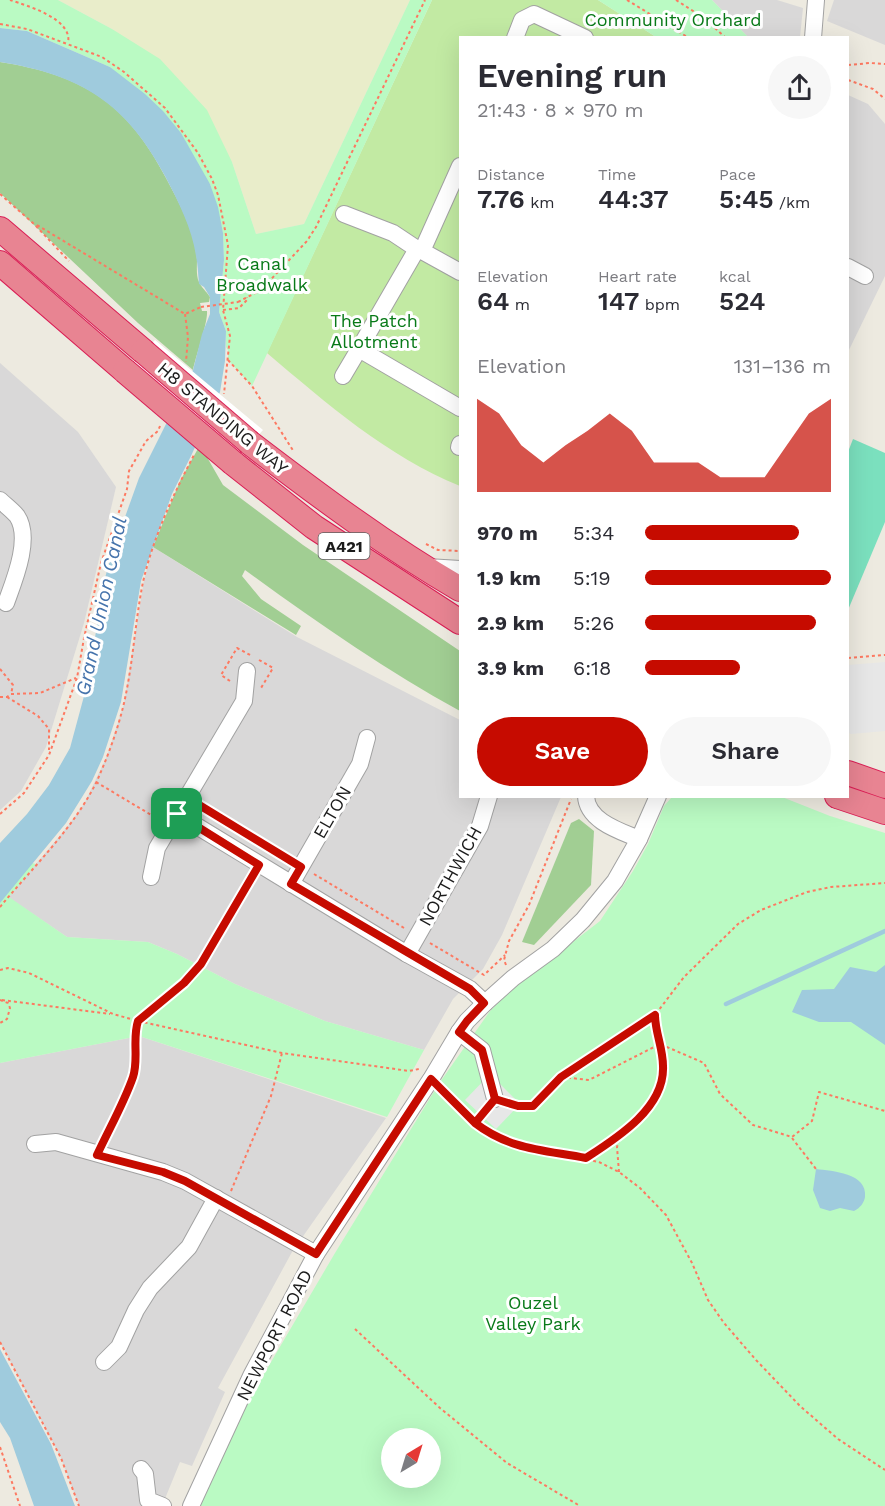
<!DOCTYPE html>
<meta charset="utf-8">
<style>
body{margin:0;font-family:"Work Sans",sans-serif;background:#f7f7f7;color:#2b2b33;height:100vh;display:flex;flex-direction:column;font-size:22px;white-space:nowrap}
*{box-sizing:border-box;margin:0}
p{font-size:20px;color:#7c7c81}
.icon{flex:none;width:33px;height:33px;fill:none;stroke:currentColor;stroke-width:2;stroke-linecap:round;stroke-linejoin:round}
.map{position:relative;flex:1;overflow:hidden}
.details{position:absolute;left:459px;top:36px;width:390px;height:762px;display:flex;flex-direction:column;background:#fff;border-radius:0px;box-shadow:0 6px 24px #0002}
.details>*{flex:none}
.needle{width:39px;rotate:38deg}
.fabs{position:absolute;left:381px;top:1428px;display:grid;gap:12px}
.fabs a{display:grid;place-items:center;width:60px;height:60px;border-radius:50%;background:#fff;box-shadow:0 6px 24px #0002;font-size:30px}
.pin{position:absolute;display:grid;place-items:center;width:51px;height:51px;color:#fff;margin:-26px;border-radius:12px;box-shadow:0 3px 9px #0006}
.round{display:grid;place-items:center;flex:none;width:63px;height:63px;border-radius:32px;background:#f7f7f7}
.summary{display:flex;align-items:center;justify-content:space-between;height:102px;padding:0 18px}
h1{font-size:33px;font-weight:600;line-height:45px}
.figures{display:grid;grid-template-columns:repeat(3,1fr);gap:9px;height:102px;padding:6px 18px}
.figures div{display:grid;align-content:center}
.figures b{font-size:26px;font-weight:600}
.figures small{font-size:16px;font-weight:400}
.figures p{font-size:16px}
.chart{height:168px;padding:12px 18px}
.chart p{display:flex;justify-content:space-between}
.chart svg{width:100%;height:108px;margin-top:6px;fill:#c60b00;opacity:.7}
.primary-button{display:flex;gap:12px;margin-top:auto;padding:12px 18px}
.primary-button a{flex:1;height:69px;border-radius:36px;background:#c60b00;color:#fff;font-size:24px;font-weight:600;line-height:69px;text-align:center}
.primary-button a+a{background:#f7f7f7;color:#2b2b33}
ul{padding:0 18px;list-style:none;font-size:20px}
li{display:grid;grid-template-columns:96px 72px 1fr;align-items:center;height:45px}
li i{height:15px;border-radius:8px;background:#c60b00}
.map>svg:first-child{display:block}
.residential{fill:#d9d8d8}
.farmland{fill:#e9edca}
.grass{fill:#c2eaa3}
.forest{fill:#a1ce93}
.park{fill:#bafac3;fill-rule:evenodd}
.pitch{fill:#7be0be}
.parking{fill:#e7e7e7}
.water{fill:#9fcbdd}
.pier{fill:#fff}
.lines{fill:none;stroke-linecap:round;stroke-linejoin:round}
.stream{stroke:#9fcbdd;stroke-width:4.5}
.minor-casing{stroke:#a2a2a2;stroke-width:18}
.highway-casing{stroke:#da1e55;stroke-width:26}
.path{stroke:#fd7961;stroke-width:2;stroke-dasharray:3 3;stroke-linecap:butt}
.minor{stroke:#fff;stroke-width:16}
.highway{stroke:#e88492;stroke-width:24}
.highway-bridge-casing{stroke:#da1e55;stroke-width:26;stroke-linecap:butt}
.path-bridge{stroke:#fd7961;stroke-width:2;stroke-dasharray:3 3;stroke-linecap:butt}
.highway-bridge{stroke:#e88492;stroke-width:24}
.route-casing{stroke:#fff;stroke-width:12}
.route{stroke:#c60b00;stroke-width:8}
.labels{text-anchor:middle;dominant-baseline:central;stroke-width:6;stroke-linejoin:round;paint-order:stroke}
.shield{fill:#fff;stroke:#5f5f5f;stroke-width:1.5}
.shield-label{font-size:16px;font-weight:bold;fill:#1b1b1b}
.park-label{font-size:18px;fill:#087a18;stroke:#fff}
.street-label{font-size:18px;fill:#1b1b1b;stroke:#fff}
.water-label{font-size:20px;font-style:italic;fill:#4674ac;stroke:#fff}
</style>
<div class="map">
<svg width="885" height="1506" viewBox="0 0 885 1506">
<rect width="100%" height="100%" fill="#edeae0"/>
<g class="residential">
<polygon points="712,0 777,0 803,8 800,37 748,37"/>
<polygon points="834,0 885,0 885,45 827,21"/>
<polygon points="848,95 868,104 885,124 885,276 848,352"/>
<polygon points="0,363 78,432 116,487 84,623 46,747 21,791 0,810"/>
<polygon points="153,547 297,637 460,720 460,796 561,797 502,935 483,969 453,999 424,1050 325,1021 235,984 177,954 148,942 67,937 8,897 68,826 84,804 107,756 124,704 144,580"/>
<polygon points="139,1036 386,1118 292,1252 218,1388 225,1392 192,1466 180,1462 162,1506 79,1506 61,1458 0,1342 0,1063"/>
</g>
<polygon class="farmland" points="58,0 410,0 304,224 256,234 232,162 112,29"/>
<path class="grass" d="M432 0H598L656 37 460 38V486C388 457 326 403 267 353Z"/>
<g class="forest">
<path d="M0 62C83 75 127 103 166 178 175 195 185 213 191 232 194 241 196 250 197 259 197 266 196 276 199 282 201 287 207 292 210 297L209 302 200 303 202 311H207C208 323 196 355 193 370L138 323 0 193Z"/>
<path d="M200 445 223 485 303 545 460 651V711C385 670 315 621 245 570L242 576 261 599 301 626 296 635 153 547 180 481Z"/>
<polygon points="579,819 594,831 591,885 534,945 522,942 571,823"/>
</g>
<g class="park">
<polygon points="0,0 58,0 112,29 160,59 207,110 232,162 256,234 304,224 410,0 432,0 252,386 228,360 228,350 226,347 226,331 219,312 224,260 223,233 210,184 110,67 27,31 0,28"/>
<polygon points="598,0 712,0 748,37 656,37"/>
<path d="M672 797H782L830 816 885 833V1506H199L247 1403 335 1253 438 1085 490 1011 511 990 600 921 633 871 648 844 664 806ZM392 1438H430V1478H392Z"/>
<polygon points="0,855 36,864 9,897 67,937 148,942 177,954 235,984 325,1021 424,1050 387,1117 139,1036 0,1063"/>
</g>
<polygon class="pitch" points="853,439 885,453 885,522 848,610 848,452"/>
<g class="parking">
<polygon points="885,662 885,731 851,734 848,732 848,665"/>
<polygon points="490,1074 520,1104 496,1129 465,1100"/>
</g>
<g class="water">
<path d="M0 28 27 31 110 67 145 94 163 111 181 133 210 184 218 207 223 233 224 260 219 312 226 331 225 361 220 392 191 456 172 494 141 581 121 702 103 757 92 781 66 823 0 903V843L27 814 49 785 70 748 87 685 105 578 111 556 139 478 193 370 202 334 210 314V297L204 287 199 284C198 275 198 265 196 256 192 228 178 201 165 176 126 103 81 75 0 62Z"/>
<polygon points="885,965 885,1045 851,1022 819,1022 792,1012 802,990 834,989 850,967 876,972"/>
<path d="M816 1169C832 1171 868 1173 865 1197 864 1203 860 1208 854 1211L840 1208 830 1211 820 1208 813 1190Z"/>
<polygon points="0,1349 51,1444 75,1506 34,1506 10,1438 0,1422"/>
</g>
<polygon class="pier" points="155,340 263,430 233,463 125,371"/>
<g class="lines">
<polyline class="stream" points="726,1004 885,931"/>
<g class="minor-casing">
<g id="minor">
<polyline points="515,38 522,20 534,14 585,38"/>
<polyline points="813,38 816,0"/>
<polyline points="460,166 422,251 460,272"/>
<polyline points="344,214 393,233 417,249"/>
<polyline points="422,251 417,249 359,349 460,408"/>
<polyline points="848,267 865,276"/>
<polyline points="343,376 359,349"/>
<polyline points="459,447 460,444"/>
<path d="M0 500C5 505 12 510 17 516 32 538 14 581 6 603"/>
<polyline points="427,567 460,569"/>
<path d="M586 796C587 821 620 831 639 839"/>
<polyline points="177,814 407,954 470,989 485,1003"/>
<polyline points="151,877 157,848 244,701 247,671"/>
<polyline points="291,884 360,764 367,738"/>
<polyline points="407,954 480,826 489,796"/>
<polyline points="459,1032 482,1050 495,1099"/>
<polyline points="35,1144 56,1142 163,1172 185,1181 316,1254"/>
<polyline points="104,1362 119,1347 136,1310 150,1288 189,1247 216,1198"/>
<polyline points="141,1469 145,1474 148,1500 163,1506"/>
<polyline points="191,1506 251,1376 316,1254 431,1079 459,1032 467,1021 485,1003 513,978 553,949 583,920 615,881 639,839 658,796"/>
</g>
</g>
<g class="highway-casing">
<g id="highway">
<polyline points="0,229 143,351"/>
<polyline points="0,263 125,371"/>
<path d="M250 443C318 495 386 546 460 589"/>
<polyline points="233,463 314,527 460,622"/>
<polyline points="848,773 885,786"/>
<polyline points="837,796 885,812"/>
</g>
</g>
<g class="path">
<path d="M10 0C28 6 73 19 68 43"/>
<polyline points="627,0 689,38"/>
<polyline points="676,0 704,18 726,38"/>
<polyline points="0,24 27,29 102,57 124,72 165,108 198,153 212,179 218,195 228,245 223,310 230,336 224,394"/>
<polyline points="848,65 870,63 885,64"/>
<polyline points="848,80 873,89 885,99"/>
<polyline points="0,194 34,224 69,261"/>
<polyline points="37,225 185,314 201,307"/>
<polyline points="238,302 261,290 307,241 316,227 425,0"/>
<polyline points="223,310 239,308 247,300 247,297"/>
<polyline points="185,314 188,337 186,362"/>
<polyline points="228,360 252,386 294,452"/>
<polyline points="426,544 438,550 460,551"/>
<polyline points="848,658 885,655"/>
<polyline points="259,660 273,668 261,688"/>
<polyline points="0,669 13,685 11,694"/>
<polyline points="230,681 221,675 237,648 252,656"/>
<polyline points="0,697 7,697 11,694 40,693 76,678"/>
<polyline points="7,697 38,716 49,729 49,750"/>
<polyline points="96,782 158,819"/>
<polyline points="201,806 288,859"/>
<polyline points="0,814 24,793 49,755 77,678 84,638 101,563 127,489 129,471 146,441 158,431 160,426"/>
<polyline points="314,874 404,928"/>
<path d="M0 907C33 867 74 828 97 781 108 756 118 729 124 703 133 664 135 622 143 582 153 538 173 495 194 455"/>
<polyline points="430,943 484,975 505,955"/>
<polyline points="506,965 504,960 509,941 529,905 571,799"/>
<polyline points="0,970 8,968 29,973 113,1014 138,1021 282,1053 409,1071 419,1069"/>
<polyline points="0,1000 8,1003 10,1008 7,1019 0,1023"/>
<polyline points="2,1000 110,1014"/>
<polyline points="562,1077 589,1080 660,1044 704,1063 720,1094 753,1125 792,1137 812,1121 819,1092 885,1111"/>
<polyline points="441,1089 469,1118 489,1134 513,1145 599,1162 619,1172 640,1188 666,1215 692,1263 708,1300 724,1323 756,1360 800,1406 838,1439 885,1470"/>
<polyline points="508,1103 518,1106 533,1106 561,1077 655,1015 684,977 738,924 761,910 807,892 831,887 885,883"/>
<polyline points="475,1123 485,1111"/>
<polyline points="792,1138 816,1169"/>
<path d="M104 1139C113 1120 130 1092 134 1073 137 1056 132 1037 138 1021L184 983 201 964 251 878"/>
<path d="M586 1158C617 1138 665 1108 663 1066 663 1048 655 1032 655 1015"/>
<polyline points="619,1172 617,1147 620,1136"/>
<polyline points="231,1191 271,1096 282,1053"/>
<polyline points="355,1329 440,1408 507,1463 580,1506"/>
<polyline points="0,1342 61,1458 79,1506"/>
<polyline points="0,1447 20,1506"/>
</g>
<use href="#minor" class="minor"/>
<use href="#highway" class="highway"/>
<g class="highway-bridge-casing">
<g id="highway-bridge">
<polyline points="143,351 250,443"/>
<polyline points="125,371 233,463"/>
</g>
</g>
<polyline class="path-bridge" points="201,307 238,302"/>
<use href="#highway-bridge" class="highway-bridge"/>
</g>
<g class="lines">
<g class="route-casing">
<path id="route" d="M177 814 259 865 201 964 184 983 138 1021C132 1039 139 1059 133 1077 124 1103 109 1129 97 1155L163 1172 185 1181 316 1254 431 1079 475 1123 495 1099 518 1106H533L561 1077 655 1015C655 1032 663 1048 663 1066 665 1108 617 1138 586 1158 545 1150 510 1150 475 1123L495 1099 482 1050 459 1032 467 1021 484 1003 470 989 291 884 301 867 186 797 177 814"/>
</g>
<use href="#route" class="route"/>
</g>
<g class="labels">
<rect class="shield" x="318.5" y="533" width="51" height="26" rx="4.5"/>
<g class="shield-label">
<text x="344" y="546">A421</text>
</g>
<g class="park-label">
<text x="673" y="19">Community Orchard</text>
<text x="262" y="263">Canal<tspan x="262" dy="21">Broadwalk</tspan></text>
<text x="374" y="320">The Patch<tspan x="374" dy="21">Allotment</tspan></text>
<text x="533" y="1302">Ouzel<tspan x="533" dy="21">Valley Park</tspan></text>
</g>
<g class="street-label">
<text transform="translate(223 418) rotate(40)">H8 STANDING WAY</text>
<text transform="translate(332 812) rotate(-60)">ELTON</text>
<text transform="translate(450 876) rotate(-61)">NORTHWICH</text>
<text transform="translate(274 1335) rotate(-63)">NEWPORT ROAD</text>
</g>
<g class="water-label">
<text transform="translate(101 606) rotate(-78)">Grand Union Canal</text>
</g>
</g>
</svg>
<div class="fabs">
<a><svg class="needle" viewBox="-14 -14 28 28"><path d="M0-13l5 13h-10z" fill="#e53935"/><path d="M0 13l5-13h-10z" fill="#7c7c81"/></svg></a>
</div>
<div class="pin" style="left:177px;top:814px;background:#1e9e55"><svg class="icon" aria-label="arrive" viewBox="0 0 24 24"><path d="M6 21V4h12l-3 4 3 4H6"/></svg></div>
<section class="details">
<div class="summary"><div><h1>Evening run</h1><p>21:43 · 8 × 970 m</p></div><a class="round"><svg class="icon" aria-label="share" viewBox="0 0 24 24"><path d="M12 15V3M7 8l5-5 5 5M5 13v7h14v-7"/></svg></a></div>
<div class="figures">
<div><p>Distance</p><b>7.76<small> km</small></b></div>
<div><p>Time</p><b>44:37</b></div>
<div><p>Pace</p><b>5:45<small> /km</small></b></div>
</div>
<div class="figures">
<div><p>Elevation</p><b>64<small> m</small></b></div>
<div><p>Heart rate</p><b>147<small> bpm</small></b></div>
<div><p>kcal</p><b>524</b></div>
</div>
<div class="chart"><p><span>Elevation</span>131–136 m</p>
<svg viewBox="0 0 160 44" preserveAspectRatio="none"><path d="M0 44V6L10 12L20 25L30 32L40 25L50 19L60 12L70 19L80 32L90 32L100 32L110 38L120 38L130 38L140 25L150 12L160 6V44z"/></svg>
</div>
<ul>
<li><b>970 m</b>5:34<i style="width:83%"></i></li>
<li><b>1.9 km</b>5:19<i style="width:100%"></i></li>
<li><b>2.9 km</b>5:26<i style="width:92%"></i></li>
<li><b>3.9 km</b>6:18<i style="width:51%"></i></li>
</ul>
<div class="primary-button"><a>Save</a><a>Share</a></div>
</section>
</div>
